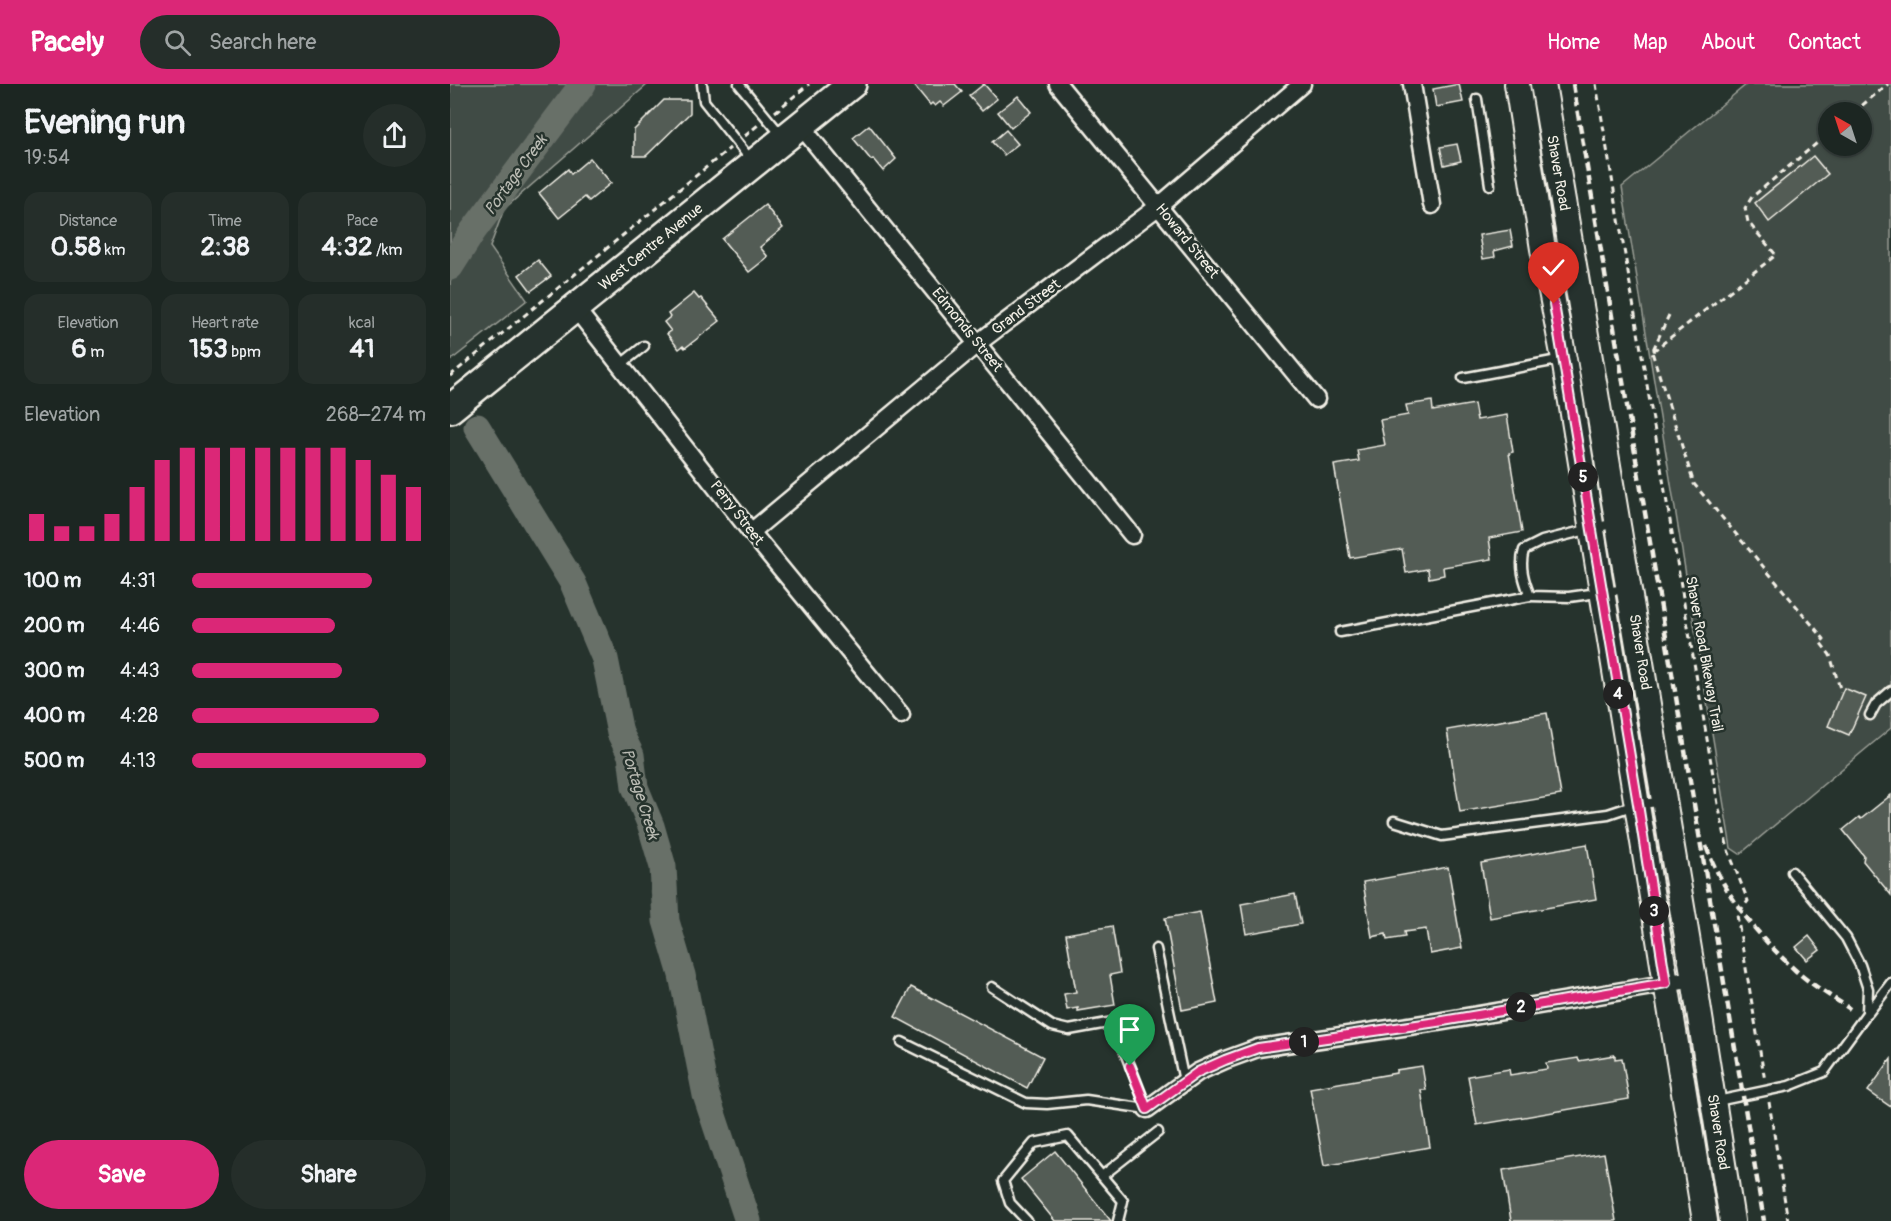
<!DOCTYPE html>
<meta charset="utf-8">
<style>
body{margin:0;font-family:Pangolin,sans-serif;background:#252e2a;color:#f1f3f6;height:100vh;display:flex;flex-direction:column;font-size:22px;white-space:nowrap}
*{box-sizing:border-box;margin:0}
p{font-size:20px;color:#a0a5a5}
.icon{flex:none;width:33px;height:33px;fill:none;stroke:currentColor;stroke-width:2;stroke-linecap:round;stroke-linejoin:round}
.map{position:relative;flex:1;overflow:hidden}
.side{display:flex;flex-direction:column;background:#1c2622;width:450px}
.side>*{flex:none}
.needle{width:39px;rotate:321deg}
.fabs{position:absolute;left:1368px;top:18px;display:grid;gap:12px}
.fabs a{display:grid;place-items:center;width:54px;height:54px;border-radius:50%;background:#1c2622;box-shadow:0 2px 4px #0004,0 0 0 2px #3a4340;font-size:30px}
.pin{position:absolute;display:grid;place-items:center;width:51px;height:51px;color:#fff;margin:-62px -26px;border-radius:50% 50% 50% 0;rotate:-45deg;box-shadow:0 0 6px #0007}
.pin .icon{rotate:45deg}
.km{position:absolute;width:30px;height:30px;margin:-15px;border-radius:50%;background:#222;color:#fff;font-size:16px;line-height:30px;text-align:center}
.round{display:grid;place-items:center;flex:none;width:63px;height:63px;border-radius:32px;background:#252e2a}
.head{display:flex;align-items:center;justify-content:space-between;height:102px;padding:0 24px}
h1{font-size:33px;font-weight:700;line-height:45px}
.stats{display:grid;grid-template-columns:repeat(3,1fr);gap:9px;height:102px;padding:6px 24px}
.stats div{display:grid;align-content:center;border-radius:15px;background:#252e2a;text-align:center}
.stats b{font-size:26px;font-weight:700}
.stats small{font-size:16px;font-weight:400}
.stats p{font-size:16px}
.chart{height:168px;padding:12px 24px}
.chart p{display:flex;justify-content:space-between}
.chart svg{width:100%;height:108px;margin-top:6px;stroke:#db2777;stroke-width:6}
.cta{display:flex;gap:12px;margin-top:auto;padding:12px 24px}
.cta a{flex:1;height:69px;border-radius:36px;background:#db2777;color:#fff;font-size:24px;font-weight:700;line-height:69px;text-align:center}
.cta a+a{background:#252e2a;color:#f1f3f6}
ul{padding:0 24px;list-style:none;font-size:20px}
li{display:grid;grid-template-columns:96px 72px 1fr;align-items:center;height:45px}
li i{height:15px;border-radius:8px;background:#db2777}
header{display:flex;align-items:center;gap:36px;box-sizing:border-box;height:84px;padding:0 30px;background:#db2777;color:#fff}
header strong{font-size:28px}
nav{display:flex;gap:33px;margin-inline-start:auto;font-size:21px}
.search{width:420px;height:54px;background:#252e2a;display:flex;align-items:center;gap:15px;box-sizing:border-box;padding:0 21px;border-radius:33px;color:#a0a5a5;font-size:22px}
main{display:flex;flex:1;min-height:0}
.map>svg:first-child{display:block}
.green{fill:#414b45;stroke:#9a9e96;stroke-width:1.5;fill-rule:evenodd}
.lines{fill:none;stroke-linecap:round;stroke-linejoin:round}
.river{stroke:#676f68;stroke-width:27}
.building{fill:#525c55;stroke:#f4f1e8;stroke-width:1.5}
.service-casing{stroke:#f4f1e8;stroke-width:13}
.minor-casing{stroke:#f4f1e8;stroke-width:21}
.secondary-casing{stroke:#f4f1e8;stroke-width:28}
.primary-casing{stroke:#f4f1e8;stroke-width:32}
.path{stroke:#f4f1e8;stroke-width:3;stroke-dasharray:6 4.5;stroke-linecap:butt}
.service{stroke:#26332d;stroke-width:8}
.minor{stroke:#26332d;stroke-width:16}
.secondary{stroke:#26332d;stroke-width:24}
.primary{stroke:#26332d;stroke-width:27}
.rail{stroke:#f4f1e8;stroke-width:4.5;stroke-dasharray:9 4.5;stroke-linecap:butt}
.route-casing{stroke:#fff;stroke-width:12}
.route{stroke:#db2777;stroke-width:8}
.labels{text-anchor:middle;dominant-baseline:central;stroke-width:5;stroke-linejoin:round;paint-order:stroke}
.street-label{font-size:15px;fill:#f4f1e8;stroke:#26332d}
.water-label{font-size:16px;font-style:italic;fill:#bcbdb5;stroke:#26332d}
</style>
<header>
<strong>Pacely</strong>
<div class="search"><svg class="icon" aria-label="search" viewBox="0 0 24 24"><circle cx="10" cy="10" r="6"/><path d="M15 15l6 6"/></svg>Search here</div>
<nav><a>Home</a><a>Map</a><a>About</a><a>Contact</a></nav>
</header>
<main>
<section class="side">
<div class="head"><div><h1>Evening run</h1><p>19:54</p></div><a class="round"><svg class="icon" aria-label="share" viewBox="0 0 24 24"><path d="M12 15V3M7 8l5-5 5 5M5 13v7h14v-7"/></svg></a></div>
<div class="stats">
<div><p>Distance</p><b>0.58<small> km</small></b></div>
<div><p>Time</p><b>2:38</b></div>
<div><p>Pace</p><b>4:32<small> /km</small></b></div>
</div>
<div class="stats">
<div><p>Elevation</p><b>6<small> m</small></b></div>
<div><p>Heart rate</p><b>153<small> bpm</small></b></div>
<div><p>kcal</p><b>41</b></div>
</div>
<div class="chart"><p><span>Elevation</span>268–274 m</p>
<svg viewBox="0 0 160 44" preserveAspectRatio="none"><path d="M5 44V33M15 44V38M25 44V38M35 44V33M45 44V22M55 44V11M65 44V6M75 44V6M85 44V6M95 44V6M105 44V6M115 44V6M125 44V6M135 44V11M145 44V17M155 44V22"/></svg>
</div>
<ul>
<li><b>100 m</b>4:31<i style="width:77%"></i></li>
<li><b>200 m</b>4:46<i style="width:61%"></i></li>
<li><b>300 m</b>4:43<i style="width:64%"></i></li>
<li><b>400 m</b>4:28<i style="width:80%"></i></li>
<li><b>500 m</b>4:13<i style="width:100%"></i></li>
</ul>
<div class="cta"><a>Save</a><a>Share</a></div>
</section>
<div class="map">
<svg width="1441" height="1137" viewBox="0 0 1441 1137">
<rect width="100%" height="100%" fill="#26332d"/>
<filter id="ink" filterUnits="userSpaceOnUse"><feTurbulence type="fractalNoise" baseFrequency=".0167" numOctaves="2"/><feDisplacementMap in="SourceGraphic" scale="12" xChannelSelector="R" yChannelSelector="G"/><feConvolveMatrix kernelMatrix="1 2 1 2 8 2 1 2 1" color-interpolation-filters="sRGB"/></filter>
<g filter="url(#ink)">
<g class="green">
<polygon points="0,0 198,0 54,125 40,163 77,216 0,277"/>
<path d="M1297 0H1441V644L1290 770 1281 764 1172 103ZM1378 28H1412V62H1378Z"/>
</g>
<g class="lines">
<g class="river">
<polyline points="0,183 23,147 133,0"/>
<polyline points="27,343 123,499 155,575 170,649 181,671 185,703 201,742 213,783 216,837 232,891 256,1011 298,1137"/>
</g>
</g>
<g class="building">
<polygon points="463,0 505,0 512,8 494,22 490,18 485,22 482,19 480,21"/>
<polygon points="534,0 547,15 532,27 519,12"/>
<polygon points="1009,0 1013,18 986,23 983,5"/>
<polygon points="568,12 581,28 561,44 548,28"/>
<polygon points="214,16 240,16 240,29 196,72 184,72 184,46"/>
<polygon points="419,41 446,75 433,87 423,75 421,76 403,54"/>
<polygon points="556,46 568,60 554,71 542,58"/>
<polygon points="1007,60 1011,77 994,81 990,63"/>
<polygon points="1363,72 1378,90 1319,138 1305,119"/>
<polygon points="140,74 161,99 139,117 135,113 109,134 89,109 118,85 121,90"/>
<polygon points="315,121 333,144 310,163 318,173 299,188 272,155"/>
<polygon points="1060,146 1063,162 1044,167 1045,173 1033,175 1029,151"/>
<polygon points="88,176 101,192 81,207 69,191"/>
<polygon points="244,209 249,215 251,214 270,237 235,264 233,262 229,265 217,250 221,247 214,238 220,233 218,230"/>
<polygon points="982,317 983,327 1024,320 1027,336 1057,331 1063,368 1059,369 1072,448 1039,454 1042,475 993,483 994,491 979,494 978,485 956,489 952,465 900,474 884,381 909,377 907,366 935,361 930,336 958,331 956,321"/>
<polygon points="1394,604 1416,613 1399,651 1378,642"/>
<polygon points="1097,629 1111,711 1010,728 997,646"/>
<polygon points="1441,711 1441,811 1413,777 1414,772 1393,746 1409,733 1411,735"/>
<polygon points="1137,760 1146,815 1040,834 1031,779"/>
<polygon points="998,783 1012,864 980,870 976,845 954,848 955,853 937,856 936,850 922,853 913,798"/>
<polygon points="845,810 851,840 796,850 791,820"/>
<polygon points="750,828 767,919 732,926 715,834"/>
<polygon points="662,842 670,889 660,891 665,921 628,927 628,924 617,926 614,910 626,908 616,850"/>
<polygon points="1359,852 1370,866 1357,876 1346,863"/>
<polygon points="461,903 593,973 577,1004 445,933"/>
<polygon points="1165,971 1165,975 1172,974 1179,1015 1027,1041 1018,992 1059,985 1060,991 1097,985 1096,979 1128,974 1129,977"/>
<polygon points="1441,975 1441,1023 1418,1007"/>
<polygon points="972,982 976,1006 971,1006 980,1063 874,1082 860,1004 946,989 946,986"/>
<polygon points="605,1067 661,1137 605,1137 571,1095"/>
<polygon points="1154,1069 1166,1137 1061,1137 1053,1086"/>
</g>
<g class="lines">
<g class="service-casing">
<g id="service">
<polyline points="252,0 254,17 301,76"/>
<polyline points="289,0 332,52"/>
<polyline points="1027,15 1040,101"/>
<polyline points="170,281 194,262"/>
<polyline points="1013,294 1113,275"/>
<path d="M1165 439 1092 457 1074 466C1069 482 1074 497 1080 512L1119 513 1176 505"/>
<polyline points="890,548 1080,512"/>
<polyline points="1420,631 1426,620 1441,607"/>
<polyline points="944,737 992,752 1158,730 1188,720 1211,718"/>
<polyline points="706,865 734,997"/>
<polyline points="542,903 602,942 619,946 663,938 697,1025"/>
<polyline points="1418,929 1441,899"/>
<polyline points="452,958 576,1019 597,1020 636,1016 697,1025"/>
<polyline points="1267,1017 1339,1002 1374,988 1417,929 1418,905 1410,881 1396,854 1342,788"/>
<polyline points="652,1092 708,1048"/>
<polyline points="577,1137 560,1119 553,1097 584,1059 618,1052 673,1117 668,1137"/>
</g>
</g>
<g class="minor-casing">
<g id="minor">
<polyline points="608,0 866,315"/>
<polyline points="962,0 982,121"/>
<polyline points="351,42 682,451"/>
<polyline points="126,225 301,448 451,631"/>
<polyline points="301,448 528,259 709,122 852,0"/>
<polyline points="697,1025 748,988 775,976 808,964 987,938 1244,895"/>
</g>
</g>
<g class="secondary-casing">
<g id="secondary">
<polyline points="1067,0 1093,165 1114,275 1255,1137"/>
<polyline points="1093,0 1144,298 1244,895 1282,1137"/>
</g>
</g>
<g class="primary-casing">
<polyline id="primary" points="0,325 402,0"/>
</g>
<g class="path">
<polyline points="1146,0 1268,720 1278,766 1298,817 1287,831 1315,997"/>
<polyline points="325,28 359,0"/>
<polyline points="1404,28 1438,0"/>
<polyline points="295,52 308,41"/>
<polyline points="1219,231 1202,268 1244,400 1374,555 1370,558 1380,571 1391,608"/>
<polyline points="1203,267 1326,171 1298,138 1295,124 1302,113 1378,50"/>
<polyline points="0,292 280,64"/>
<polyline points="1319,1018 1338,1137"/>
</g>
<use href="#service" class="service"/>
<use href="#minor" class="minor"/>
<use href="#secondary" class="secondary"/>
<use href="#primary" class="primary"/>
<g class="rail">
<polyline points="1123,0 1314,1137"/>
<path d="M1256 762C1273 809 1307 851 1344 885 1360 900 1381 912 1400 925"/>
</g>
</g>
</g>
<g class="lines" filter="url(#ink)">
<g class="route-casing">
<polyline id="route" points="680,982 697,1025 748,988 775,976 808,964 987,938 1216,899 1188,720 1104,220"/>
</g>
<use href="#route" class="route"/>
</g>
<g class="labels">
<g class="street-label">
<text transform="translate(1108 89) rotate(80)">Shaver Road</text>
<text transform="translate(737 157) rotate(51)">Howard Street</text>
<text transform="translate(201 163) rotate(-39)">West Centre Avenue</text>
<text transform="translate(576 223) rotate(-37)">Grand Street</text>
<text transform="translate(517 246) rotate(51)">Edmonds Street</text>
<text transform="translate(287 429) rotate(52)">Perry Street</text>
<text transform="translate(1190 568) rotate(81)">Shaver Road</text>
<text transform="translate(1254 570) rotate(80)">Shaver Road Bikeway Trail</text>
<text transform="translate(1268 1048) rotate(81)">Shaver Road</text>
</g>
<g class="water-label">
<text transform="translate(66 91) rotate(-54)">Portage Creek</text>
<text transform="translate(190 710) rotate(73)">Portage Creek</text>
</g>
</g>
</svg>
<div class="fabs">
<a><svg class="needle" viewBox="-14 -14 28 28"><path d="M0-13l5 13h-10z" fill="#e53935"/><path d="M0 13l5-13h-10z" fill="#a0a5a5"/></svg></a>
</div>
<div class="pin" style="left:680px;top:982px;background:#1e9e55"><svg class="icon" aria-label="arrive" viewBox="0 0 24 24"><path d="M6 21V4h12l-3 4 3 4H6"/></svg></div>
<div class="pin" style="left:1104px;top:220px;background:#d93025"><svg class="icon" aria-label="check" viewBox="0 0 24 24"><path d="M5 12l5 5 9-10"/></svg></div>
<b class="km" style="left:854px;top:958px">1</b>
<b class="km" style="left:1071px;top:923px">2</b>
<b class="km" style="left:1204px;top:827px">3</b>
<b class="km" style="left:1168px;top:610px">4</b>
<b class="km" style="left:1133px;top:393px">5</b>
</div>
</main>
